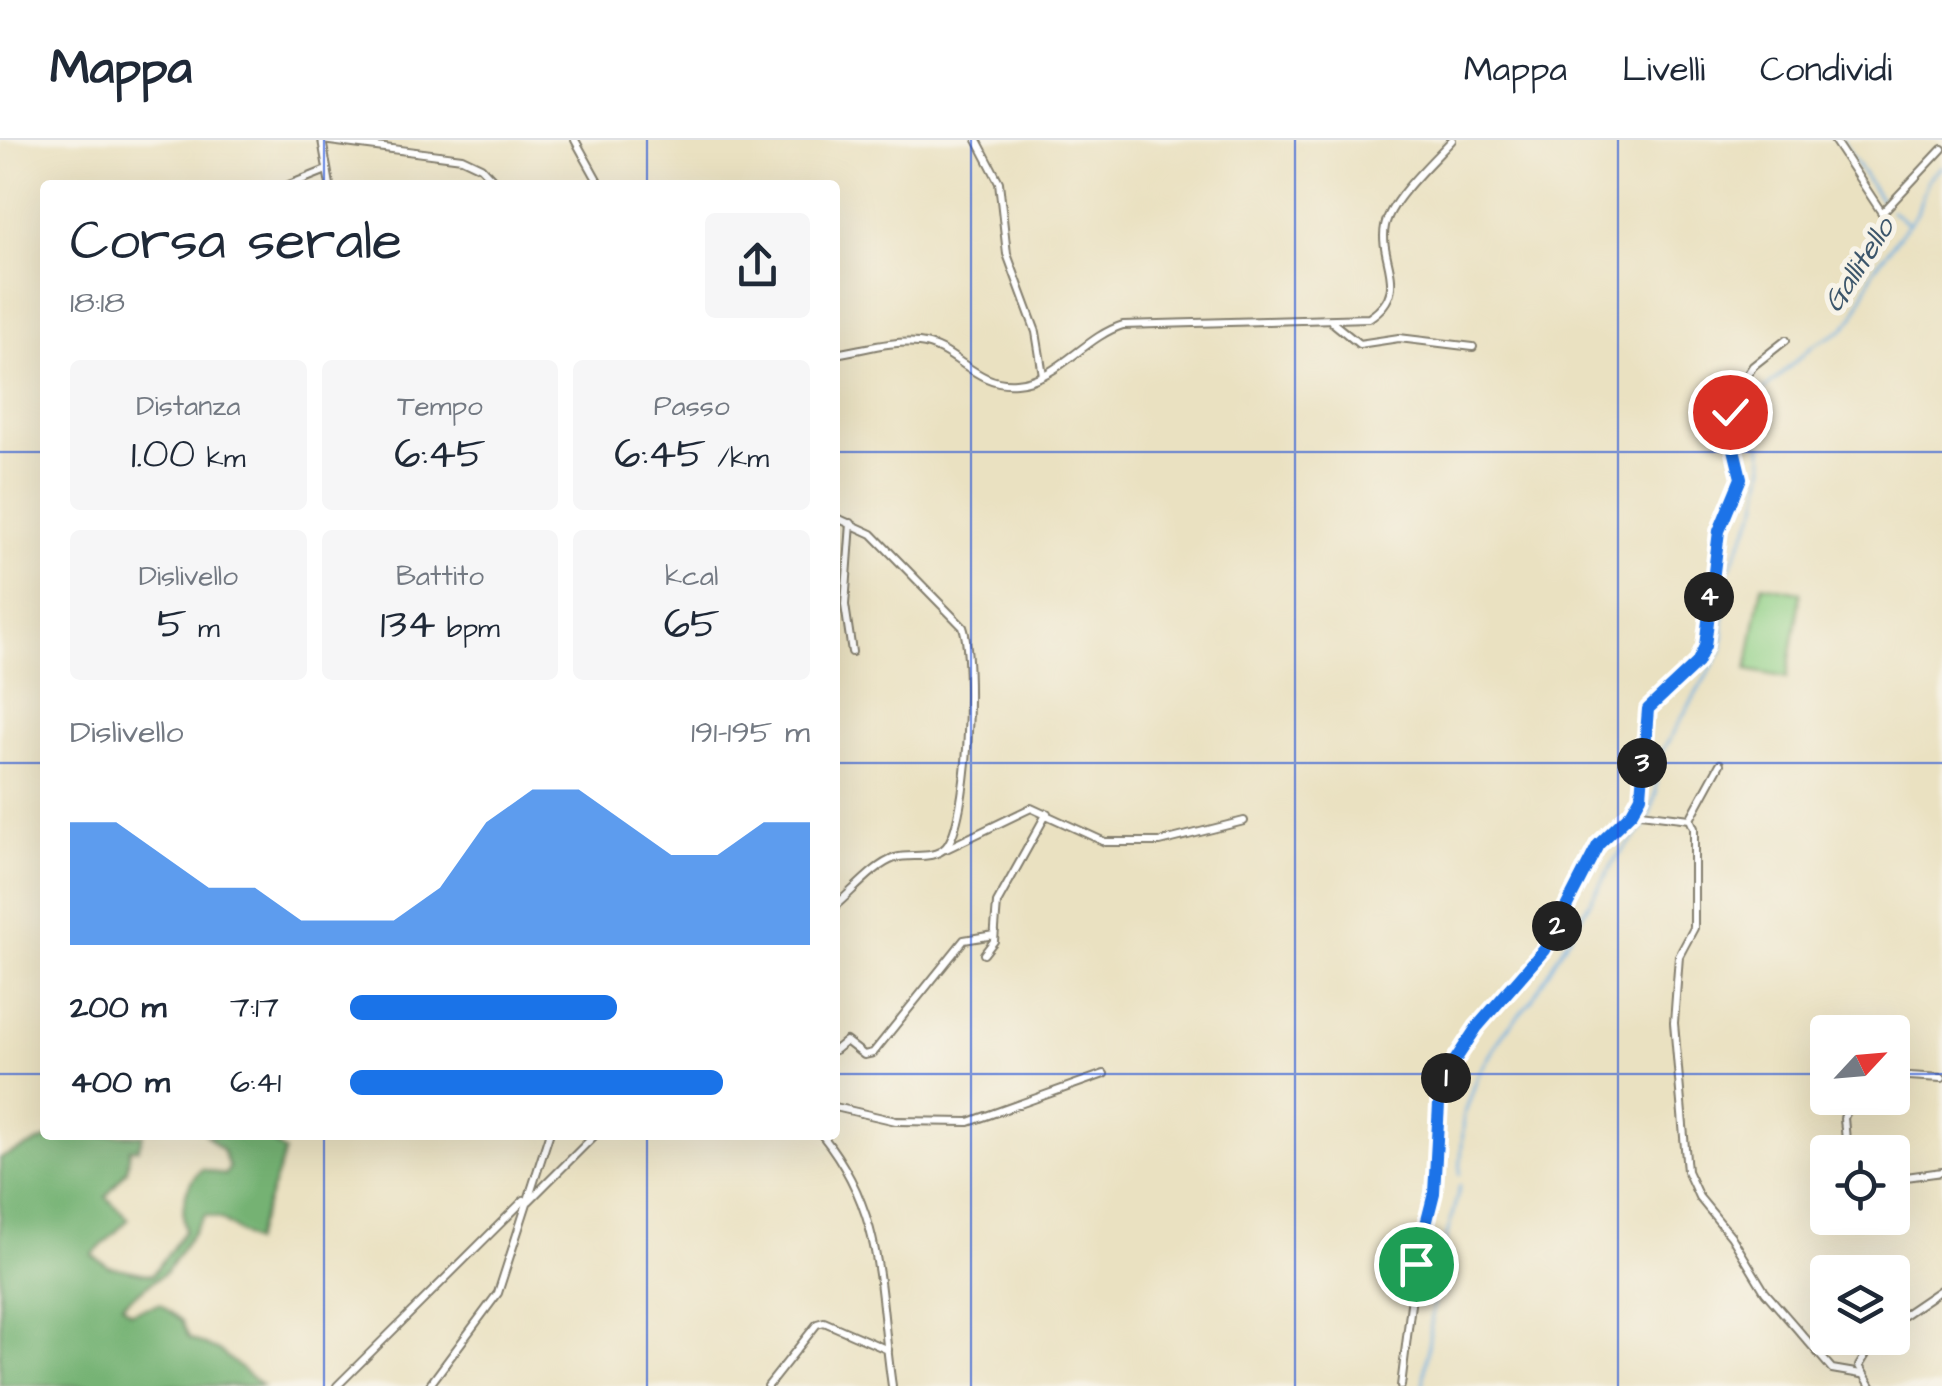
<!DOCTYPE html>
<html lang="it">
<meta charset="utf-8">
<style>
body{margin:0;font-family:"Architects Daughter",sans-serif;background:#f6f6f7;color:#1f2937;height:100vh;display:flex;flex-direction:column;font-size:38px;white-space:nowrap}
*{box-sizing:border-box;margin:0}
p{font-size:32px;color:#747a83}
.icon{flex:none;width:55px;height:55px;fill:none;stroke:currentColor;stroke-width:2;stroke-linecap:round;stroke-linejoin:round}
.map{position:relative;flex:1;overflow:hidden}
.sheet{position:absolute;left:40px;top:40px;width:800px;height:960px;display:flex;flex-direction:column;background:#fff;border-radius:10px;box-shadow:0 10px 40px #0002}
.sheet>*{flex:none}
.needle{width:65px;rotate:64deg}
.buttons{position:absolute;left:1810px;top:875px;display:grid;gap:20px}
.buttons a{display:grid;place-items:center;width:100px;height:100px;border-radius:10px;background:#fff;box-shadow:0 10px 40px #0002;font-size:50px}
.pin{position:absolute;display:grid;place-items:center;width:85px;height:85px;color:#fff;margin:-42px;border:5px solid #fff;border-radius:50%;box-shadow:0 2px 10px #0007}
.km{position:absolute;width:50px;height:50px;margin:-25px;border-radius:50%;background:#222;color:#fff;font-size:28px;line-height:50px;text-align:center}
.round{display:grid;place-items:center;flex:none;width:105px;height:105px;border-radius:10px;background:#f6f6f7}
.summary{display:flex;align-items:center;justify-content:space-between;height:170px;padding:0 30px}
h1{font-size:55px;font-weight:600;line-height:75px}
.figures{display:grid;grid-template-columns:repeat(3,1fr);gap:15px;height:170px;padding:10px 30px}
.figures div{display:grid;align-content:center;border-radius:10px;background:#f6f6f7;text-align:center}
.figures b{font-size:42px;font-weight:600}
.figures small{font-size:28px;font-weight:400}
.figures p{font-size:28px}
.chart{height:280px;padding:20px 30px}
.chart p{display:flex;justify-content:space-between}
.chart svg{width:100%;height:180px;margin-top:10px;fill:#1a73e8;opacity:.7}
ul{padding:0 30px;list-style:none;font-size:32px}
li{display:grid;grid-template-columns:160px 120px 1fr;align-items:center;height:75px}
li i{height:25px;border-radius:12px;background:#1a73e8}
header{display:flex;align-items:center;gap:60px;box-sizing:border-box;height:140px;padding:0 50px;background:#fff;border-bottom:2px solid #e0e1e3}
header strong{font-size:48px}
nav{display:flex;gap:55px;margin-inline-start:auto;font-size:35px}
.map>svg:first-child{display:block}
.green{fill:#90d086;stroke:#567651;stroke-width:2.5}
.forest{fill:#74b273;stroke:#486748;stroke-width:2.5}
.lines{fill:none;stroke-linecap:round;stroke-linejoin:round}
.stream{stroke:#6daee1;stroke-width:2.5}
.street-casing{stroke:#837e6e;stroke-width:10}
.street{stroke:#fff;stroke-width:6}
.route-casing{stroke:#fff;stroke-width:20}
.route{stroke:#1a73e8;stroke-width:12}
.grid{fill:none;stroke:#1d4ed8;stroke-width:2.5;stroke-opacity:0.55}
.labels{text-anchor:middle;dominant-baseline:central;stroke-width:10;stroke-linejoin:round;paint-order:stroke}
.water-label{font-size:30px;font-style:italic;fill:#3c566b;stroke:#f7f3e8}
</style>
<header>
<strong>Mappa</strong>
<nav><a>Mappa</a><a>Livelli</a><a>Condividi</a></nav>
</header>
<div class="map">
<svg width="1942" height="1246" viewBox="0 0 1942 1246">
<rect width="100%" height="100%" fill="#f7f3e8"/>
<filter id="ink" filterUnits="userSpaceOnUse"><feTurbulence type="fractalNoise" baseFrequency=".01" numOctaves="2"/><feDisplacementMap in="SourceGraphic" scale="20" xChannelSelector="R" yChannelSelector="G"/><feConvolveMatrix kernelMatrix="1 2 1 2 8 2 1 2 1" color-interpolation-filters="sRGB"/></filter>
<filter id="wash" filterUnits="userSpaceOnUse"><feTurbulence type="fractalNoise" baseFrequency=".0048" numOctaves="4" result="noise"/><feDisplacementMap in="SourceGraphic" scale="40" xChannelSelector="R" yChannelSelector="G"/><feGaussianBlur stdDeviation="2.25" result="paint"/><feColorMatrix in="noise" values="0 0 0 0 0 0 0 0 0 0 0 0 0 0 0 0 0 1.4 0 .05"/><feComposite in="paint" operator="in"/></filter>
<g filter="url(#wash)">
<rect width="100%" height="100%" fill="#eae1c1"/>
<polygon class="green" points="1762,445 1801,452 1787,538 1747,530"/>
<path class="forest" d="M56 995H143L138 1009H130L127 1030 106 1057 129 1079 92 1115 108 1126 152 1135 185 1091C181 1070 183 1045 202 1029L225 1035 229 1028 223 1011 206 995H263L285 1012 253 1102 221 1079 205 1075 166 1132 122 1164 130 1172 160 1164 182 1181 189 1198 221 1212 262 1246H0V1018Z"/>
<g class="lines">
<g class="stream">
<polyline points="1841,0 1884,65"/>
<polyline points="1891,70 1908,84"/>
<polyline points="1460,1034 1464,975 1479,933 1504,892 1531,861 1616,718 1646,685 1656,654 1658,618 1722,510 1727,433 1758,366 1765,324 1758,291 1763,251 1812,206 1843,190 1855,175 1874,129 1917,73 1928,39 1942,27"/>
<polyline points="1423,1246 1438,1130 1460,1045"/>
</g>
</g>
</g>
<g filter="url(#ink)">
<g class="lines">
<g class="street-casing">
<g id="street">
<polyline points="322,0 462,18 481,27 498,45"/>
<polyline points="322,0 330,45"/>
<polyline points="575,0 600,45"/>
<polyline points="977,0 999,42 1007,114 1036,192 1043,235"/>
<polyline points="1834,0 1882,73 1942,9"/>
<polyline points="289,45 324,31"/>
<polyline points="1332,182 1359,204 1399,198 1473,207"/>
<path d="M835 214C861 210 893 200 919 203 956 207 975 247 1016 243 1058 240 1084 197 1123 185L1369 178C1412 150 1378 120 1385 86 1390 60 1434 20 1452 0"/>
<path d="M835 377 872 394 963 487C975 521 969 681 946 707 933 721 911 713 895 718 874 725 852 752 835 766"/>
<polyline points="851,383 845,465 852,512"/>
<polyline points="1632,672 1690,679 1720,624"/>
<polyline points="1690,679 1694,688 1694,788 1679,816 1674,883 1687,1031 1699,1057 1731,1096 1765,1152 1832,1229 1861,1234"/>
<polyline points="946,709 1031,668 1105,702 1160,702 1244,681"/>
<polyline points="984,814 994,801 997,763 1047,673"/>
<polyline points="835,910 846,901 864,915 873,913 964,800 994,795"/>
<polyline points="1892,935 1942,938"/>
<polyline points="835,967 896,981 969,982 1104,934"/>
<path d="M822 995C886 1075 878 1151 892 1246"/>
<polyline points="1847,1012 1844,978 1853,958"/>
<polyline points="1892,1039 1942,1032"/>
<polyline points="529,1061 595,995"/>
<polyline points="1892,1183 1942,1149"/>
<polyline points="337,1246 524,1060"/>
<polyline points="429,1246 498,1153 549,995"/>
<polyline points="768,1246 817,1184 824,1182 888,1210"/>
<polyline points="1401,1246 1416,1123 1434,1053 1439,964 1448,931 1477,887 1545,809 1598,705 1632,672 1641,656 1648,569 1697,523 1705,506 1719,391 1741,337 1729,284 1731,272 1739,247 1753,226 1786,200"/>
<polyline points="1871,1246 1859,1226 1876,1198"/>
</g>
</g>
<use href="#street" class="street"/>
</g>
</g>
<g class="lines" filter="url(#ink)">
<g class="route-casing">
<polyline id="route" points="1416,1124 1434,1053 1439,964 1448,931 1477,887 1544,810 1598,705 1632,672 1641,656 1648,569 1697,523 1705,506 1719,391 1741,338 1728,284 1730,272"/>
</g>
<use href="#route" class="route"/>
</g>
<path class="grid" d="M324 0V45M647 0V45M971 0V1246M1295 0V1246M1618 0V1246M0 312H45M835 312H1942M0 623H45M835 623H1942M0 934H45M835 934H1828M1892 934H1942M324 995V1246M647 995V1246"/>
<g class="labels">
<g class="water-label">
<text transform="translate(1859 125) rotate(-57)">Gallitello</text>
</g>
</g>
</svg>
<div class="buttons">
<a><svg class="needle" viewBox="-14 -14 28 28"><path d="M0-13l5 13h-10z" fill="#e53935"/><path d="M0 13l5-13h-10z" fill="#747a83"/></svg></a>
<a><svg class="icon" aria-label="locate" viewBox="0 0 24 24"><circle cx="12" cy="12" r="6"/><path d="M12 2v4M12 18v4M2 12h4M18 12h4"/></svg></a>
<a><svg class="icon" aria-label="layers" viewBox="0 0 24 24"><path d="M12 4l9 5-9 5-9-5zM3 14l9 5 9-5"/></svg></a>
</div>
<div class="pin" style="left:1416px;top:1124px;background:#1e9e55"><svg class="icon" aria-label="arrive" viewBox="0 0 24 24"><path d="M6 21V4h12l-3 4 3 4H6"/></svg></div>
<div class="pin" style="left:1730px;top:272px;background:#d93025"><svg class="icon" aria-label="check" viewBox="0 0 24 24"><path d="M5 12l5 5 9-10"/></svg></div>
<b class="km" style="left:1446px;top:938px">1</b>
<b class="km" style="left:1557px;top:786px">2</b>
<b class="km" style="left:1642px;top:623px">3</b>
<b class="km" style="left:1709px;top:457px">4</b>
<section class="sheet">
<div class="summary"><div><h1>Corsa serale</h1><p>18:18</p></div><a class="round"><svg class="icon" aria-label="share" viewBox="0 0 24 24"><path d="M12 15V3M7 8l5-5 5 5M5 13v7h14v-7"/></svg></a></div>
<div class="figures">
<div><p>Distanza</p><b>1.00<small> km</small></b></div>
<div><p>Tempo</p><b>6:45</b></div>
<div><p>Passo</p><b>6:45<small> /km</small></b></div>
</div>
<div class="figures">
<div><p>Dislivello</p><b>5<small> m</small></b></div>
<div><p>Battito</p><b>134<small> bpm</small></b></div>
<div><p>kcal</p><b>65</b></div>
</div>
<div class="chart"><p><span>Dislivello</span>191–195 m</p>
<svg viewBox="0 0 160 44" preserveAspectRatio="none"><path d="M0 44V14L10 14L20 22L30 30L40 30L50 38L60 38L70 38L80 30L90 14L100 6L110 6L120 14L130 22L140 22L150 14L160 14V44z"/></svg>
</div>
<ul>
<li><b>200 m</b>7:17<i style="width:58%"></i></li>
<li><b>400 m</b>6:41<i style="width:81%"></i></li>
</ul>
</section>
</div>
